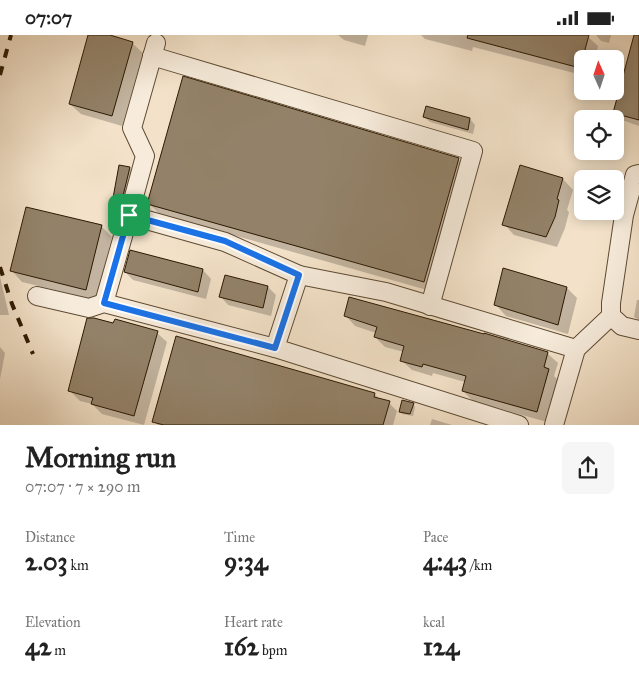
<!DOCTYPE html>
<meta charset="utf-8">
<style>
body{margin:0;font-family:"IM FELL Great Primer",serif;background:#f6f6f6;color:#222;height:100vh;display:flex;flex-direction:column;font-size:19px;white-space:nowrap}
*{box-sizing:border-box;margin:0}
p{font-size:16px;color:#767676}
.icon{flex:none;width:28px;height:28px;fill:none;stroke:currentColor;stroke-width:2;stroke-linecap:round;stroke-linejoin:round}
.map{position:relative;height:390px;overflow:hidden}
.details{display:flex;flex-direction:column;background:#fff;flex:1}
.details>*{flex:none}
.needle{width:32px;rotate:357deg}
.tools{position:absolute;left:574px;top:15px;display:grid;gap:10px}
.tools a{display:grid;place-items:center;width:50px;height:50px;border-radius:8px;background:#fff;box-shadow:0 2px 12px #0003;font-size:25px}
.pin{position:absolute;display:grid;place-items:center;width:42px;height:42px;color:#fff;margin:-21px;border-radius:10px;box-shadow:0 2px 8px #0006}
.round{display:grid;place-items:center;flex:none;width:52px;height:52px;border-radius:8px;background:#f6f6f6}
.headline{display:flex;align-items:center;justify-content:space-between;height:85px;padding:0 25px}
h1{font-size:28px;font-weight:700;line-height:38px}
.figures{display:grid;grid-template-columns:repeat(3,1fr);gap:8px;height:85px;padding:5px 25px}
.figures div{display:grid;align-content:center}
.figures b{font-size:25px;font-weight:700}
.figures small{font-size:14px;font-weight:400}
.figures p{font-size:14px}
.status{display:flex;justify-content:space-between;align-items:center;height:35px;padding:0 25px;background:#fff;direction:ltr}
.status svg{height:14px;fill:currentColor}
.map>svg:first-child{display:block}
.shadow{fill:#0003}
.building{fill:#938269;stroke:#2c1902}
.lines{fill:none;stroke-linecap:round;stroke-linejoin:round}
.minor-casing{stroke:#5e4b34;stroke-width:20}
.minor{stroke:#f7ecdc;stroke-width:18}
.rail{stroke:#2c1902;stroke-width:4;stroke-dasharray:9 9;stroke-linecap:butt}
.route-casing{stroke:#fff;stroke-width:10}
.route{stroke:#1a73e8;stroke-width:6}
</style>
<div class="status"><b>07:07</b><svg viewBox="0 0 49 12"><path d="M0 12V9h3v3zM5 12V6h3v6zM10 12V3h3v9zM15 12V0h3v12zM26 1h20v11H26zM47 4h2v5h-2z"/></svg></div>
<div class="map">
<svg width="639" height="390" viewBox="0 0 639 390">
<rect width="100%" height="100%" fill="#f3e2c9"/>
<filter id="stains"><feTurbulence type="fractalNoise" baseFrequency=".004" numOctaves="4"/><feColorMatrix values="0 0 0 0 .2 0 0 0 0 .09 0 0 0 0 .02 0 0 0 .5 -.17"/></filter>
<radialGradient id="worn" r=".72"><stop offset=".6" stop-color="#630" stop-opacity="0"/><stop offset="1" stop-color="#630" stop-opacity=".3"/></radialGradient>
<g class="shadow">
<polygon points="89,0 106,0 132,8 143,18 122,91 81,79 70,69"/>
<polygon points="338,0 368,0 365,11 344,5"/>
<polygon points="421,0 586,0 598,11 595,24 582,24 582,40 473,12 472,16 425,4"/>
<polygon points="596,0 611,0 609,8 601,6"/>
<polygon points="635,0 639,0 639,91 622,85 614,78"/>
<polygon points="424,82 470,84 475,90 473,99 430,87"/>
<polygon points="583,116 597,116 595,123 585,120"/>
<polygon points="458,124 469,135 434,257 159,179 149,168"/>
<polygon points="130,133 135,139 127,169 120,168 115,163"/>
<polygon points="563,144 573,155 567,175 569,177 565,193 557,212 514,200 504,189"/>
<polygon points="101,191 112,202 96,265 22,247 12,236"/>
<polygon points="131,217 203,235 211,244 206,264 133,245 125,237"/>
<polygon points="504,234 567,253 577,263 568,299 506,281 496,270"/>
<polygon points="0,242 9,280 0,280"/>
<polygon points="268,252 276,260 271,281 228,270 220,261"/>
<polygon points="637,265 639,265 639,285 634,282"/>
<polygon points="345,280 547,318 558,328 554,341 559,346 547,387 473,366 463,356 465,347 433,338 432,341 412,335 401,325 404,317 385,312 375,302 376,298 355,291"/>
<polygon points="157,298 167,307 144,390 102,379 92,369 80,366 70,356"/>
<polygon points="0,312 5,318 0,344"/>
<polygon points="374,359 381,365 389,368 397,376 393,390 158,390 154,386"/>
<polygon points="413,369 415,372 413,381 402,379 400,376"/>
<polygon points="432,384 452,390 430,390"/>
</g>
<g class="building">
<polygon points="88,0 110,0 133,7 112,81 69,69"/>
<polygon points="468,0 589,0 580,33 467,3"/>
<polygon points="634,0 639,0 639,85 613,78"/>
<polygon points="183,41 459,123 424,247 147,169"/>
<polygon points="426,71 470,83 468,95 423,82"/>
<polygon points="119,130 130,132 122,165 113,163"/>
<polygon points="520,130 563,143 557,164 559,165 555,182 546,202 502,190"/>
<polygon points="26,172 102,190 86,255 10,236"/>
<polygon points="130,215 203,234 198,257 124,237"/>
<polygon points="503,233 567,252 558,290 494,270"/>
<polygon points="225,240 268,251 263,273 219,262"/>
<polygon points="349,262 484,299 484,298 548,317 544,332 549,334 537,377 462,356 466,341 423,329 422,332 400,326 404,311 374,302 377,292 344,281"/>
<polygon points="87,283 94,283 113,288 115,284 158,296 134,381 91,369 93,363 68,356"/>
<polygon points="176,301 375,358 374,362 390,366 383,390 164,390 152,387"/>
<polygon points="402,365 414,368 410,379 399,377"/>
</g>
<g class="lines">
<g class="minor-casing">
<g id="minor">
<polyline points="156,8 132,93 145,121 129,180 225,207 299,240 275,313"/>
<polyline points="152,21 473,116 430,271"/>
<polyline points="639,139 635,140 624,180 611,268 611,281 622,291 639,295"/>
<polyline points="299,240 386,257 576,314"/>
<polyline points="37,261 89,273 104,268 275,313 519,390"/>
<polyline points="104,268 129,180"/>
<polyline points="554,390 576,314 611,281"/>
</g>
</g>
<use href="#minor" class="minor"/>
<g class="rail">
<polyline points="0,40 11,0"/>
<polyline points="0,232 12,269 33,319"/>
</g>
</g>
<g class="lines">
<g class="route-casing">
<polygon id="route" points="129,180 225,206 299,240 275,313 104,268"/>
</g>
<use href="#route" class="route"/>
</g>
<rect width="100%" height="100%" filter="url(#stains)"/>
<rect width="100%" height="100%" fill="url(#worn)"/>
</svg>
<div class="tools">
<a><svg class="needle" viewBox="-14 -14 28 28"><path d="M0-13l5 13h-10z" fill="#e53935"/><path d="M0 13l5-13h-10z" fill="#767676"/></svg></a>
<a><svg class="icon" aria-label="locate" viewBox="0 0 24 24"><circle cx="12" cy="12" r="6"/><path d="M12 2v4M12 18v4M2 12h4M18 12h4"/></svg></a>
<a><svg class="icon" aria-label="layers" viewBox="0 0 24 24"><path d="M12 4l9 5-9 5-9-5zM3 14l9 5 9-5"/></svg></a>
</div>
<div class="pin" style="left:129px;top:180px;background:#1e9e55"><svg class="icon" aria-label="arrive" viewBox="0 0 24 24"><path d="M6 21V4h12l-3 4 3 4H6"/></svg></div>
</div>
<section class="details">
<div class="headline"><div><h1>Morning run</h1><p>07:07 · 7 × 290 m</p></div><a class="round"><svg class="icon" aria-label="share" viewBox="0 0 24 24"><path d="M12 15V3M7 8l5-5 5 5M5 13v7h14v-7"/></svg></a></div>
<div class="figures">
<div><p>Distance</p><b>2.03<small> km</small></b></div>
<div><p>Time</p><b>9:34</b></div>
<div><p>Pace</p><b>4:43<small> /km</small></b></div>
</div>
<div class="figures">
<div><p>Elevation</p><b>42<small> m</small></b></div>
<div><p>Heart rate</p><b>162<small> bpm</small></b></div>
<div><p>kcal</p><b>124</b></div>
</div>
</section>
